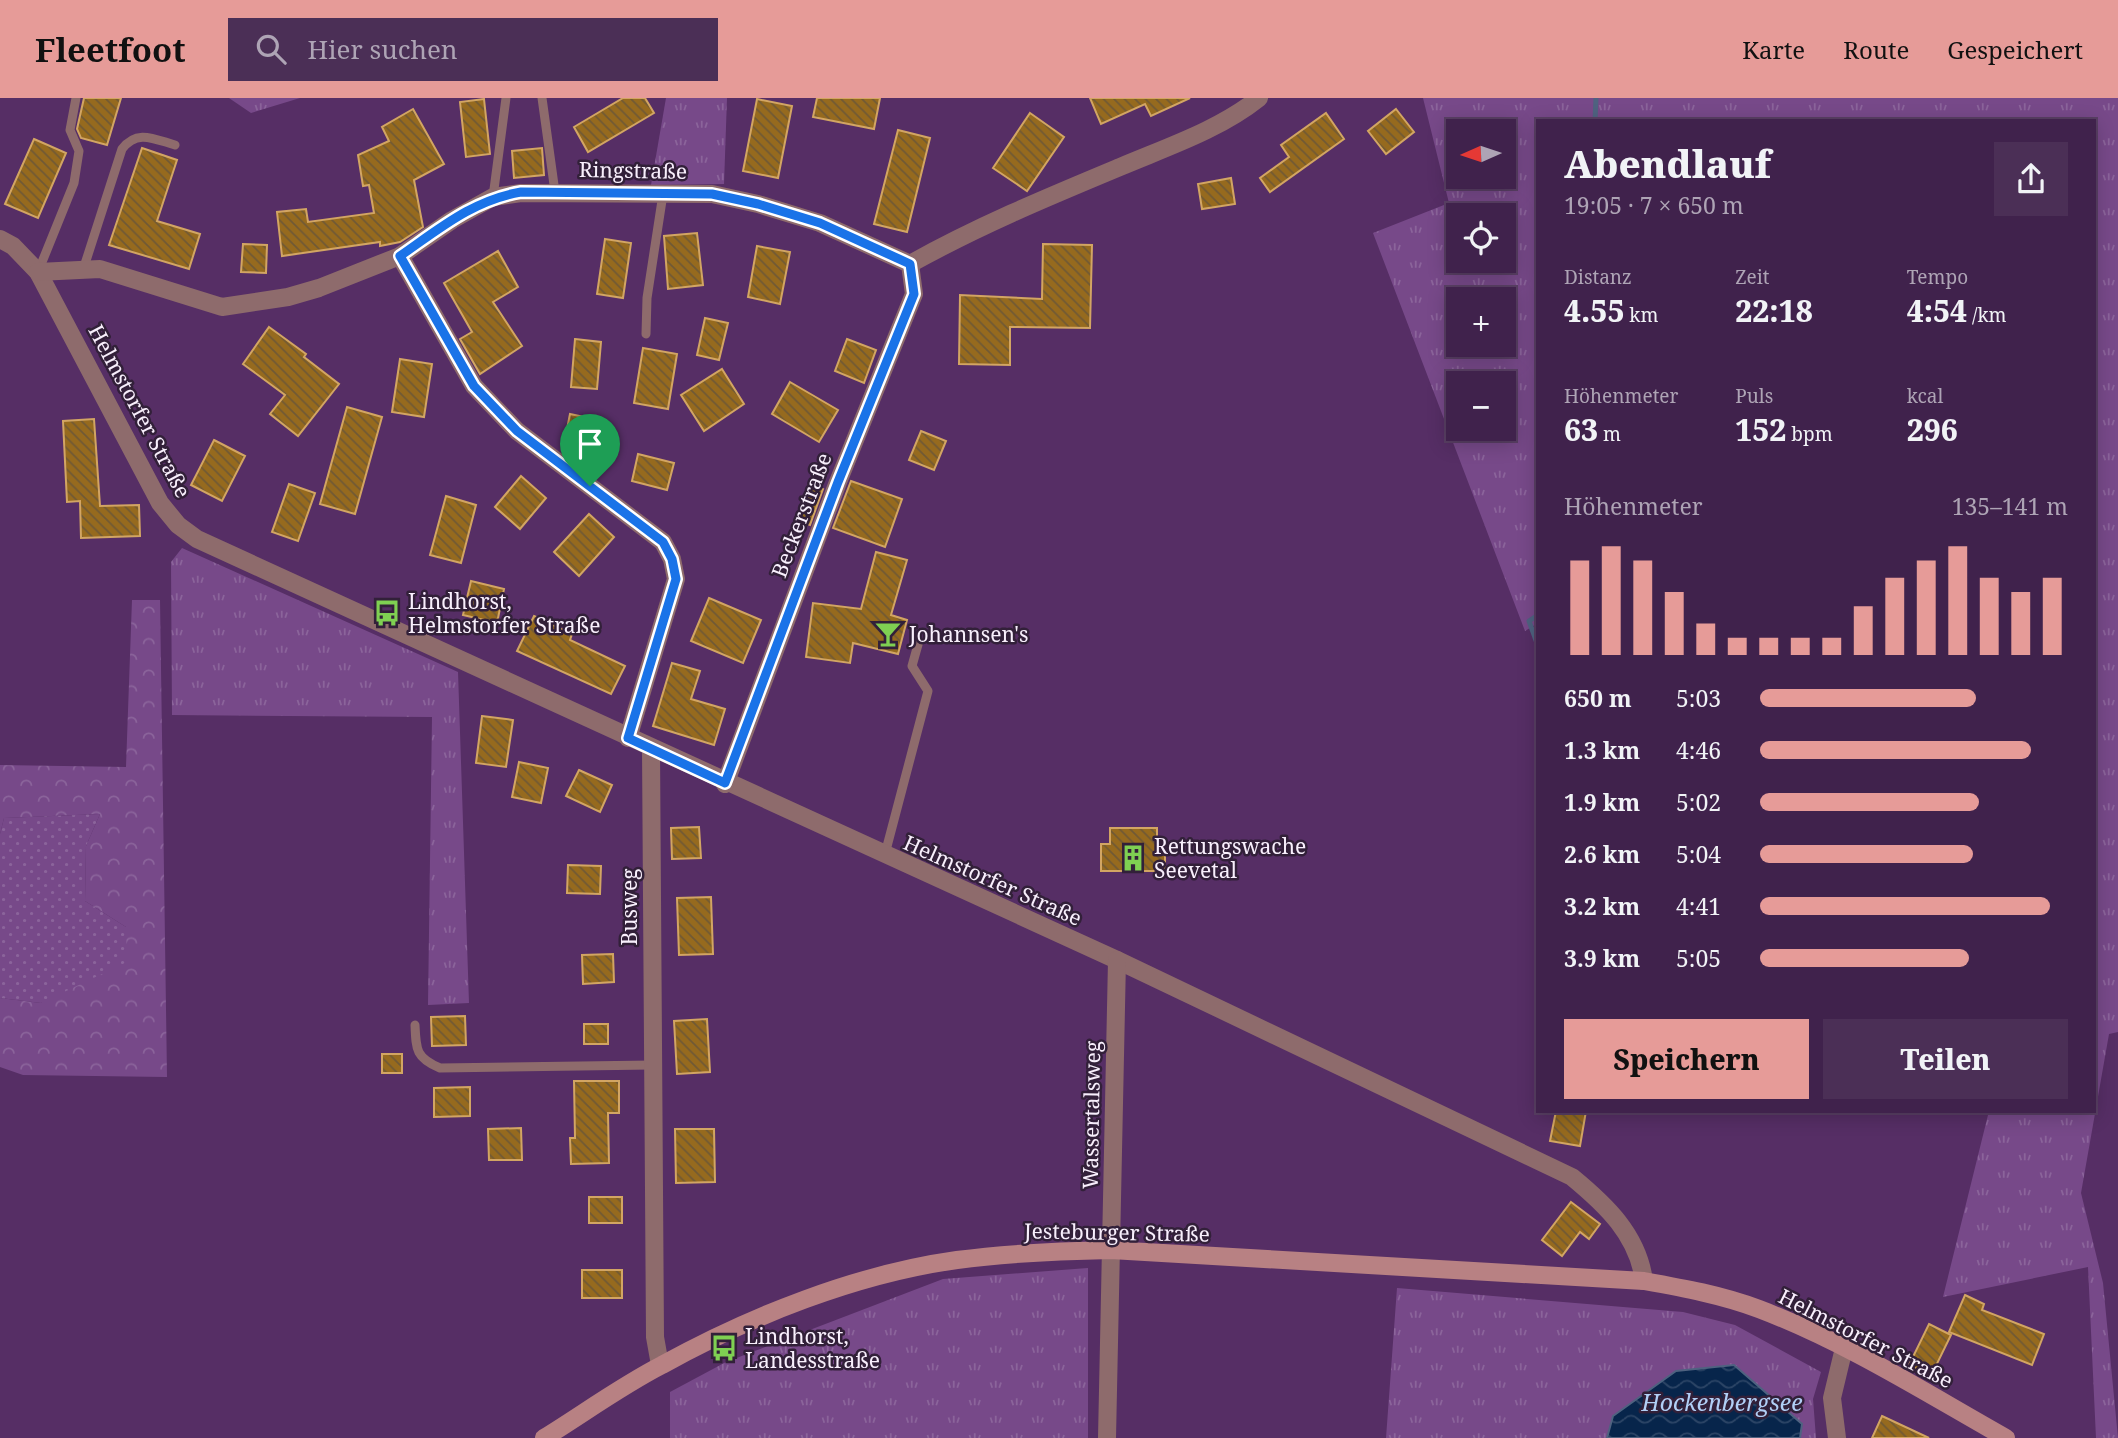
<!DOCTYPE html>
<html lang="de">
<meta charset="utf-8">
<style>
body{margin:0;font-family:"Noto Serif",serif;background:#4b2f56;color:#f1f3f6;height:100vh;display:flex;flex-direction:column;font-size:26px;white-space:nowrap}
*{box-sizing:border-box;margin:0}
p{font-size:23px;color:#aea4b5}
.icon{flex:none;width:38px;height:38px;fill:none;stroke:currentColor;stroke-width:2;stroke-linecap:round;stroke-linejoin:round}
.map{position:relative;flex:1;overflow:hidden}
.details{position:absolute;left:1536px;top:21px;width:560px;height:994px;display:flex;flex-direction:column;background:#40224c;border-radius:0px;box-shadow:0 4px 18px #0003,0 0 0 2px #593f64}
.details>*{flex:none}
.needle{width:46px;rotate:267deg}
.buttons{position:absolute;left:1446px;top:21px;display:grid;gap:14px}
.buttons a{display:grid;place-items:center;width:70px;height:70px;border-radius:0px;background:#40224c;box-shadow:0 4px 18px #0003,0 0 0 2px #593f64;font-size:35px}
.pin{position:absolute;display:grid;place-items:center;width:60px;height:60px;color:#fff;margin:-72px -30px;border-radius:50% 50% 50% 0;rotate:-45deg;box-shadow:0 0 7px #0007}
.pin .icon{rotate:45deg}
.round{display:grid;place-items:center;flex:none;width:74px;height:74px;border-radius:0px;background:#4b2f56}
.overview{display:flex;align-items:center;justify-content:space-between;height:119px;padding:0 28px}
h1{font-size:38px;font-weight:800;line-height:52px}
.figures{display:grid;grid-template-columns:repeat(3,1fr);gap:10px;height:119px;padding:7px 28px}
.figures div{display:grid;align-content:center}
.figures b{font-size:30px;font-weight:800}
.figures small{font-size:19px;font-weight:400}
.figures p{font-size:19px}
.chart{height:196px;padding:14px 28px}
.chart p{display:flex;justify-content:space-between}
.chart svg{width:100%;height:126px;margin-top:7px;stroke:#e69b98;stroke-width:6}
.button{display:flex;gap:14px;margin-top:auto;padding:14px 28px}
.button a{flex:1;height:80px;border-radius:0px;background:#e69b98;color:#111;font-size:28px;font-weight:800;line-height:80px;text-align:center}
.button a+a{background:#4b2f56;color:#f1f3f6}
ul{padding:0 28px;list-style:none;font-size:23px}
li{display:grid;grid-template-columns:112px 84px 1fr;align-items:center;height:52px}
li i{height:18px;border-radius:9px;background:#e69b98}
header{display:flex;align-items:center;gap:42px;box-sizing:border-box;height:98px;padding:0 35px;background:#e69b98;color:#111}
header strong{font-size:33px}
nav{display:flex;gap:38px;margin-inline-start:auto;font-size:24px}
.search{width:490px;height:63px;background:#4b2f56;display:flex;align-items:center;gap:18px;box-sizing:border-box;padding:0 24px;border-radius:0px;color:#aea4b5;font-size:26px}
.map>svg:first-child{display:block}
.grass{fill:url(#grass-tufts);fill-rule:evenodd}
.forest{fill:url(#forest-crowns)}
.park{fill:url(#park-dots)}
.water{fill:url(#water-waves);stroke:#4f6280;stroke-width:2}
.lines{fill:none;stroke-linecap:round;stroke-linejoin:round}
.stream{stroke:#4f6280;stroke-width:5}
.building{fill:url(#building-back-hatch);stroke:#d2a563;stroke-width:2}
.lane{stroke:#8e6b6c;stroke-width:9}
.street{stroke:#8e6b6c;stroke-width:18}
.secondary{stroke:#b88183;stroke-width:18}
.route-casing{stroke:#fff;stroke-width:14}
.route{stroke:#1a73e8;stroke-width:9}
.labels{text-anchor:middle;dominant-baseline:central;stroke-width:5;stroke-linejoin:round;paint-order:stroke}
.street-label{font-size:21px;fill:#f8effc;stroke:#322039}
.poi-label{font-size:21px;fill:#f8effc;stroke:#322039;text-anchor:start}
.water-label{font-size:23px;font-style:italic;fill:#b1cff6;stroke:#322039}
</style>
<header>
<strong>Fleetfoot</strong>
<div class="search"><svg class="icon" aria-label="search" viewBox="0 0 24 24"><circle cx="10" cy="10" r="6"/><path d="M15 15l6 6"/></svg>Hier suchen</div>
<nav><a>Karte</a><a>Route</a><a>Gespeichert</a></nav>
</header>
<div class="map">
<svg width="2118" height="1340" viewBox="0 0 2118 1340">
<defs>
<pattern id="grass-tufts" width="24" height="20" patternUnits="userSpaceOnUse" patternTransform="scale(1.75)"><rect width="24" height="20" fill="#774989"/><path d="M3 7l-1-3M5 7V3M7 7l1-3M15 17l-1-3M17 17v-4M19 17l1-3" fill="none" stroke="#8b649b"/></pattern>
<pattern id="forest-crowns" width="20" height="18" patternUnits="userSpaceOnUse" patternTransform="scale(1.75)"><rect width="20" height="18" fill="#774989"/><path d="M2 6a3 3 0 1 1 6 0M12 15a3 3 0 1 1 6 0" fill="none" stroke="#8b649b"/></pattern>
<pattern id="park-dots" width="8" height="8" patternUnits="userSpaceOnUse" patternTransform="scale(1.75)"><rect width="8" height="8" fill="#774989"/><path d="M2 2h.1M6 6h.1" fill="none" stroke="#8b649b" stroke-width="1.8" stroke-linecap="round"/></pattern>
<pattern id="water-waves" width="16" height="10" patternUnits="userSpaceOnUse" patternTransform="scale(1.75)"><rect width="16" height="10" fill="#07254b"/><path d="M0 5q4-4 8 0t8 0" fill="none" stroke="#2c4566"/></pattern>
<pattern id="building-back-hatch" width="6" height="6" patternUnits="userSpaceOnUse" patternTransform="scale(1.75)"><rect width="6" height="6" fill="#966a1e"/><path d="M-1 5l2 2M0 0l6 6M5-1l2 2" fill="none" stroke="#705935"/></pattern>
</defs>
<rect width="100%" height="100%" fill="#562e65"/>
<g class="grass">
<polygon points="229,0 300,0 251,15"/>
<polygon points="666,0 727,0 724,86 651,87"/>
<path d="M1423 0H2118V934L2109 936 2081 1095 2103 1185 2118 1340H2096L2088 1169 1943 1199 1989 1013H2095V23H1538V525L1525 533 1373 135 1449 105ZM1458 33H1503V79H1458ZM1458 117H1503V163H1458ZM1458 201H1503V247H1458ZM1458 285H1503V331H1458Z"/>
<polygon points="182,450 458,574 469,905 428,907 432,619 172,617 171,464"/>
<polygon points="1088,1170 1088,1340 670,1340 670,1294 726,1264 943,1181"/>
<polygon points="1397,1190 1683,1214 1735,1227 1821,1274 1813,1301 1816,1340 1800,1340 1802,1326 1613,1318 1607,1340 1386,1340"/>
</g>
<polygon class="forest" points="132,502 160,502 167,979 23,977 0,969 0,900 41,905 126,829 85,803 86,748 100,716 4,720 0,736 0,667 126,669"/>
<polygon class="park" points="100,716 86,748 85,803 126,829 127,864 41,905 0,900 0,736 4,720"/>
<polygon class="water" points="1734,1267 1802,1326 1800,1340 1607,1340 1613,1318 1676,1273"/>
<g class="lines">
<g class="stream">
<polyline points="1595,23 1596,0"/>
<polyline points="1538,517 1529,523 1538,548"/>
</g>
</g>
<g class="building">
<polygon points="84,0 121,0 107,47 81,40 77,31"/>
<polygon points="623,0 645,0 654,15 588,54 574,29"/>
<polygon points="817,0 880,0 874,31 813,19"/>
<polygon points="1090,0 1190,0 1151,18 1145,6 1101,26"/>
<polygon points="484,1 490,56 466,59 460,4"/>
<polygon points="757,1 792,8 778,80 743,73"/>
<polygon points="413,11 444,66 414,82 423,129 400,144 380,148 380,144 282,158 277,114 306,111 308,124 374,115 369,87 363,88 358,57 389,43 382,29"/>
<polygon points="1396,11 1414,34 1386,56 1368,33"/>
<polygon points="1030,15 1064,39 1027,93 993,70"/>
<polygon points="1326,15 1344,41 1270,94 1260,80 1289,59 1281,47"/>
<polygon points="898,32 930,40 907,134 874,126"/>
<polygon points="34,41 66,55 38,120 5,106"/>
<polygon points="142,50 177,62 157,123 200,136 189,171 109,147"/>
<polygon points="542,50 544,77 514,80 512,53"/>
<polygon points="1231,80 1235,106 1202,111 1198,86"/>
<polygon points="697,135 703,187 668,191 664,138"/>
<polygon points="605,141 631,145 623,200 597,196"/>
<polygon points="243,146 267,147 266,175 241,174"/>
<polygon points="1043,146 1092,147 1090,230 1010,229 1010,267 959,266 960,197 1042,201"/>
<polygon points="757,148 790,154 780,206 748,199"/>
<polygon points="498,153 518,189 493,204 522,248 480,276 460,241 472,234 444,185"/>
<polygon points="705,220 728,225 719,262 697,257"/>
<polygon points="269,229 306,256 304,259 339,286 298,338 270,316 285,297 243,266"/>
<polygon points="575,241 601,244 597,291 571,289"/>
<polygon points="847,241 876,252 864,285 835,273"/>
<polygon points="643,250 677,256 668,311 634,305"/>
<polygon points="400,261 432,266 424,319 392,314"/>
<polygon points="722,271 744,306 704,333 681,297"/>
<polygon points="790,284 838,312 819,344 772,316"/>
<polygon points="347,309 382,319 355,416 320,406"/>
<polygon points="570,316 599,322 594,352 564,346"/>
<polygon points="94,321 100,408 139,407 140,438 81,440 80,403 67,404 63,323"/>
<polygon points="921,333 946,343 934,372 909,362"/>
<polygon points="214,342 245,358 222,403 191,387"/>
<polygon points="638,356 674,365 667,392 632,383"/>
<polygon points="521,378 546,400 520,431 495,409"/>
<polygon points="851,383 902,401 885,449 833,430"/>
<polygon points="289,386 315,395 298,443 272,434"/>
<polygon points="809,386 823,391 810,427 796,422"/>
<polygon points="446,398 476,407 461,465 430,457"/>
<polygon points="589,416 614,439 579,478 554,454"/>
<polygon points="876,454 907,462 891,517 907,522 898,556 853,545 850,565 806,559 813,505 861,511"/>
<polygon points="471,483 504,491 497,525 463,517"/>
<polygon points="709,500 761,522 743,565 691,543"/>
<polygon points="534,518 572,536 570,542 625,568 611,596 517,553"/>
<polygon points="672,565 700,573 691,601 725,611 714,647 653,628"/>
<polygon points="482,618 513,622 506,669 476,665"/>
<polygon points="519,664 548,670 541,705 512,699"/>
<polygon points="579,672 612,687 600,714 566,698"/>
<polygon points="699,729 701,760 672,761 671,730"/>
<polygon points="1110,730 1157,730 1157,746 1165,746 1165,773 1101,773 1101,746 1110,746"/>
<polygon points="568,767 601,768 600,796 567,795"/>
<polygon points="711,799 713,856 679,857 677,800"/>
<polygon points="613,856 614,884 583,886 582,857"/>
<polygon points="465,918 466,947 432,948 431,919"/>
<polygon points="707,921 710,974 677,976 674,923"/>
<rect x="584" y="926" width="24" height="20"/>
<rect x="382" y="956" width="20" height="19"/>
<polygon points="574,983 619,983 619,1015 608,1015 609,1065 571,1066 570,1040 575,1040"/>
<polygon points="470,989 470,1018 434,1019 434,990"/>
<polygon points="1556,1013 1586,1013 1580,1048 1550,1043"/>
<polygon points="521,1030 522,1062 489,1062 488,1031"/>
<polygon points="675,1031 714,1031 715,1084 676,1085"/>
<rect x="589" y="1099" width="33" height="26"/>
<polygon points="1571,1104 1600,1126 1589,1141 1580,1134 1562,1158 1542,1142"/>
<rect x="582" y="1172" width="40" height="28"/>
<polygon points="1965,1197 1984,1206 1982,1212 2044,1236 2032,1267 1949,1234"/>
<polygon points="1929,1226 1951,1237 1931,1278 1909,1267"/>
<polygon points="1882,1318 1929,1340 1872,1340"/>
</g>
<g class="lines">
<g class="lane">
<polyline points="542,0 555,94"/>
<polyline points="493,99 506,0"/>
<path d="M84 169 122 51C137 31 154 41 175 47"/>
<polyline points="38,174 74,85 79,53 70,32 76,0"/>
<polyline points="646,236 647,200 663,96"/>
<polyline points="885,756 928,593 912,568 919,543"/>
<path d="M415 927C416 952 416 960 440 970L652 967"/>
</g>
<g class="street">
<path d="M0 141 13 148 38 174 160 405 178 427 197 441 1117 862 1572 1079C1606 1107 1638 1137 1644 1183"/>
<polyline points="400,158 474,288 517,333 663,444 672,461 676,481 628,640"/>
<path d="M910 166C978 128 1048 99 1120 69 1167 49 1219 32 1259 0"/>
<polyline points="38,174 100,171 222,209 288,199 319,190 400,158 452,122 493,99 521,95 712,96 758,106 820,125 910,166"/>
<polyline points="651,651 655,1239 660,1267"/>
<polyline points="725,686 838,384 914,196 910,166"/>
<polyline points="1107,1340 1117,862"/>
<polyline points="1837,1340 1832,1300 1844,1250"/>
</g>
<path class="secondary" d="M544 1340C583 1316 621 1288 662 1267 751 1218 856 1176 957 1162 1008 1155 1059 1153 1111 1152L1644 1183C1683 1190 1722 1197 1759 1211 1846 1244 1926 1295 2006 1340"/>
</g>
<g class="lines">
<g class="route-casing">
<path id="route" d="M521 94 712 96 758 106 820 125 910 166 914 196 838 384 725 685 628 640 676 481 672 461 663 444 517 333 474 288 400 158C439 131 473 102 521 94Z"/>
</g>
<use href="#route" class="route"/>
</g>
<defs>
<g id="bus-bare" transform="scale(2.1)"><path d="M-5-6H5V4H4V6H2V4H-2V6H-4V4H-5ZM-3.5-4V0h7V-4ZM-3.5 1.2v1.5H-2V1.2ZM2 1.2v1.5H3.5V1.2Z" fill="#7fd052" stroke="#322039" stroke-width="2.5" paint-order="stroke"/></g>
<g id="bar-bare" transform="scale(2.1)"><path d="M-6-5H6L.8 .8V4.5H3.5V6h-7V4.5H-.8V.8Z" fill="#7fd052" stroke="#322039" stroke-width="2.5" paint-order="stroke"/></g>
<g id="building-bare" transform="scale(2.1)"><path d="M-4-6H4V6H1V3H-1V6H-4ZM-2.5-4.3h1.7v1.8h-1.7ZM.8-4.3h1.7v1.8H.8ZM-2.5-1h1.7V.8h-1.7ZM.8-1h1.7V.8H.8Z" fill="#7fd052" stroke="#322039" stroke-width="2.5" paint-order="stroke"/></g>
</defs>
<g fill-rule="evenodd">
<use href="#bus-bare" x="387" y="515"/>
<use href="#bar-bare" x="888" y="536"/>
<use href="#building-bare" x="1133" y="760"/>
<use href="#bus-bare" x="724" y="1250"/>
</g>
<g class="labels">
<g class="street-label">
<text transform="translate(633 72) rotate(1)">Ringstraße</text>
<text transform="translate(140 313) rotate(62)">Helmstorfer Straße</text>
<text transform="translate(801 417) rotate(-69)">Beckerstraße</text>
<text transform="translate(993 782) rotate(24)">Helmstorfer Straße</text>
<text transform="translate(629 809) rotate(-90)">Busweg</text>
<text transform="translate(1091 1017) rotate(-89)">Wassertalsweg</text>
<text transform="translate(1117 1134) rotate(1)">Jesteburger Straße</text>
<text transform="translate(1866 1240) rotate(27)">Helmstorfer Straße</text>
</g>
<g class="poi-label">
<text x="408" y="503">Lindhorst,<tspan x="408" dy="24">Helmstorfer Straße</tspan></text>
<text x="909" y="536">Johannsen's</text>
<text x="1154" y="748">Rettungswache<tspan x="1154" dy="24">Seevetal</tspan></text>
<text x="745" y="1238">Lindhorst,<tspan x="745" dy="24">Landesstraße</tspan></text>
</g>
<g class="water-label">
<text x="1722" y="1304">Hockenbergsee</text>
</g>
</g>
</svg>
<div class="buttons">
<a><svg class="needle" viewBox="-14 -14 28 28"><path d="M0-13l5 13h-10z" fill="#e53935"/><path d="M0 13l5-13h-10z" fill="#aea4b5"/></svg></a>
<a><svg class="icon" aria-label="locate" viewBox="0 0 24 24"><circle cx="12" cy="12" r="6"/><path d="M12 2v4M12 18v4M2 12h4M18 12h4"/></svg></a>
<a>+</a>
<a>−</a>
</div>
<div class="pin" style="left:590px;top:388px;background:#1e9e55"><svg class="icon" aria-label="arrive" viewBox="0 0 24 24"><path d="M6 21V4h12l-3 4 3 4H6"/></svg></div>
<section class="details">
<div class="overview"><div><h1>Abendlauf</h1><p>19:05 · 7 × 650 m</p></div><a class="round"><svg class="icon" aria-label="share" viewBox="0 0 24 24"><path d="M12 15V3M7 8l5-5 5 5M5 13v7h14v-7"/></svg></a></div>
<div class="figures">
<div><p>Distanz</p><b>4.55<small> km</small></b></div>
<div><p>Zeit</p><b>22:18</b></div>
<div><p>Tempo</p><b>4:54<small> /km</small></b></div>
</div>
<div class="figures">
<div><p>Höhenmeter</p><b>63<small> m</small></b></div>
<div><p>Puls</p><b>152<small> bpm</small></b></div>
<div><p>kcal</p><b>296</b></div>
</div>
<div class="chart"><p><span>Höhenmeter</span>135–141 m</p>
<svg viewBox="0 0 160 44" preserveAspectRatio="none"><path d="M5 44V11M15 44V6M25 44V11M35 44V22M45 44V33M55 44V38M65 44V38M75 44V38M85 44V38M95 44V27M105 44V17M115 44V11M125 44V6M135 44V17M145 44V22M155 44V17"/></svg>
</div>
<ul>
<li><b>650 m</b>5:03<i style="width:70%"></i></li>
<li><b>1.3 km</b>4:46<i style="width:88%"></i></li>
<li><b>1.9 km</b>5:02<i style="width:71%"></i></li>
<li><b>2.6 km</b>5:04<i style="width:69%"></i></li>
<li><b>3.2 km</b>4:41<i style="width:94%"></i></li>
<li><b>3.9 km</b>5:05<i style="width:68%"></i></li>
</ul>
<div class="button"><a>Speichern</a><a>Teilen</a></div>
</section>
</div>
